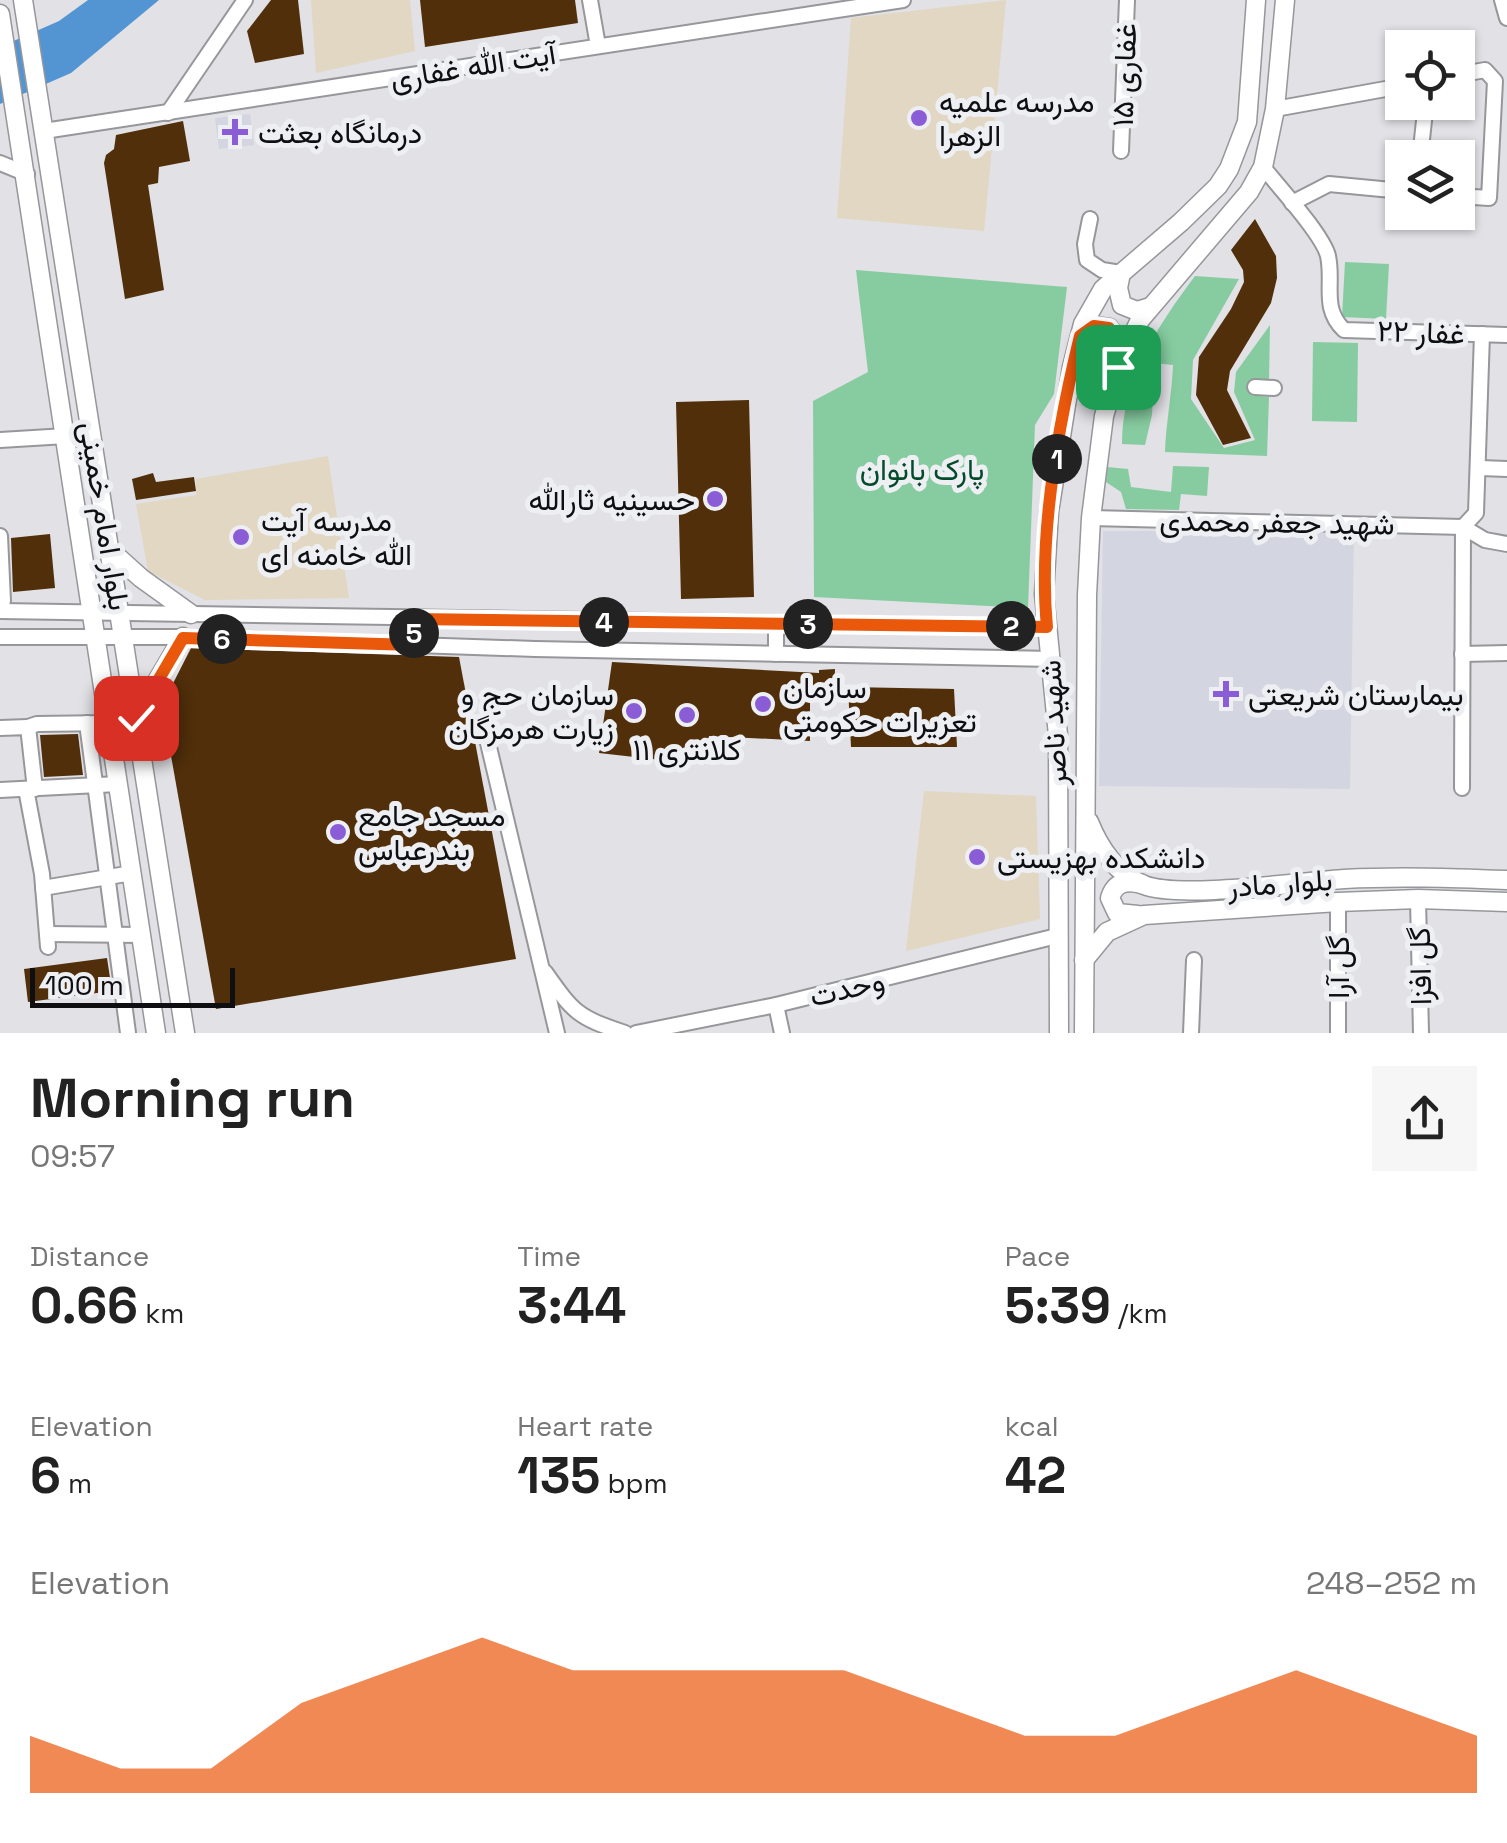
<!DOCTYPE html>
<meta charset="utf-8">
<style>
body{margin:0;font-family:"Space Grotesk",Vazirmatn,sans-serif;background:#f6f6f6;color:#222;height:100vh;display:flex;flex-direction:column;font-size:38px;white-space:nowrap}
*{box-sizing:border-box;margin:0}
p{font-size:32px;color:#767676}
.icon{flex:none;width:55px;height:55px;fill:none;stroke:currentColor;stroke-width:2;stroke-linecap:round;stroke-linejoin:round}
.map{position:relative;height:1033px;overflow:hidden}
.side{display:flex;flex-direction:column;background:#fff;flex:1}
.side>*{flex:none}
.tools{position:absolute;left:1385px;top:30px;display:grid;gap:20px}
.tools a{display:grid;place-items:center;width:90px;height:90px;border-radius:0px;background:#fff;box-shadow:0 2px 8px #0004;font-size:50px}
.scale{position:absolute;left:30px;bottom:25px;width:205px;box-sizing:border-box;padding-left:10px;border:5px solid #0f0f11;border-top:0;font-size:28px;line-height:35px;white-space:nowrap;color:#0f0f11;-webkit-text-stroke:8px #eeeff3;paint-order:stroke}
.pin{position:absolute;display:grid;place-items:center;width:85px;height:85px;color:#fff;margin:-42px;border-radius:20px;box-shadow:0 5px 15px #0006}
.km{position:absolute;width:50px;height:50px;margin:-25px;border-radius:50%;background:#222;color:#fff;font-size:28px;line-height:50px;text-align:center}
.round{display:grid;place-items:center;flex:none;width:105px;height:105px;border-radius:0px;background:#f6f6f6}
.overview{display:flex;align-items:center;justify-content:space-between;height:170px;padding:0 30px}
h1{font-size:55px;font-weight:800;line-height:75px}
.figures{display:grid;grid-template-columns:repeat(3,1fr);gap:15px;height:170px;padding:10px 30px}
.figures div{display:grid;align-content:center}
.figures b{font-size:50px;font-weight:800}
.figures small{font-size:28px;font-weight:400}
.figures p{font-size:28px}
.chart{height:280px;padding:20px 30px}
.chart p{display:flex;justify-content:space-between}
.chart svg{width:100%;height:180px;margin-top:10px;fill:#ea580c;opacity:.7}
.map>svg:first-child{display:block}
.built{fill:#d3d5e0}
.education{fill:#e1d7c2}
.green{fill:#87cca0}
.water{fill:#5395d3}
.building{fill:#502f0a}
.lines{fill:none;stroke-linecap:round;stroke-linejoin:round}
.minor-casing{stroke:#96979b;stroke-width:18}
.major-casing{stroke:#96979b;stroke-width:21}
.minor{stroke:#fff;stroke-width:14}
.major{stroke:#fff;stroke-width:18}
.route-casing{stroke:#fff;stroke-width:20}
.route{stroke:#ea580c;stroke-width:12}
.poi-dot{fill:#8a5dd7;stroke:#eeeff3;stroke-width:4}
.labels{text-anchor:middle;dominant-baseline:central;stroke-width:10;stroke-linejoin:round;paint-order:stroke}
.street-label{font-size:30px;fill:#0f0f11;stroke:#eeeff3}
.poi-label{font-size:30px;fill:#0f0f11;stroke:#eeeff3;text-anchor:start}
.park-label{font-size:30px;fill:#034b2a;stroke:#eeeff3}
</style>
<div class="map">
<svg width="1507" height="1033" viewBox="0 0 1507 1033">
<rect width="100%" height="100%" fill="#e1e1e6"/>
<g class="built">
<polygon points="250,114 254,145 219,149 215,118"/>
<polygon points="1103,531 1354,531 1350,789 1099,786"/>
</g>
<g class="education">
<polygon points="311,0 410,0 415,51 316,73"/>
<polygon points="1006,0 984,231 837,218 851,18"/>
<polygon points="328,456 349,598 205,600 148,571 136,504 196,495 196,479"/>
<polygon points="924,791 1036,796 1040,919 906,951"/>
</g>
<g class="green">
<polygon points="1345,262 1389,264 1386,319 1342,317"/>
<polygon points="856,270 1067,287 1054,394 1035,425 1028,608 814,597 813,401 868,372"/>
<path d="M1195 276 1239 279 1193 360 1191 399 1224 448 1255 440 1234 392 1236 372 1270 325 1269 381 1252 379 1251 395 1269 397 1267 456 1165 452C1166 422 1172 394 1173 365L1154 363 1152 415 1145 445 1122 444C1122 379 1157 327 1195 276Z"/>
<polygon points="1313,342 1358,343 1357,422 1312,421"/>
<polygon points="1173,466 1209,467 1207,496 1181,494 1179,510 1126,509 1121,492 1106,482 1107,467 1128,469 1131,487 1171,492"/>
</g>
<polygon class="water" points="88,0 159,0 71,73 0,104 0,47 59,21"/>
<g class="building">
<polygon points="271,0 298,0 304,54 255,63 247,31"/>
<polygon points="420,0 575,0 578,23 425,47"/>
<polygon points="183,121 190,161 159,167 158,183 148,185 164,290 125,299 104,163 106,155 114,149 116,135"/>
<polygon points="1255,219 1276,256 1277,278 1271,303 1230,371 1227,390 1251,438 1223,445 1196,395 1199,357 1231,309 1244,282 1243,270 1231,250"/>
<polygon points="749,400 754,597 681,599 676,402"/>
<polygon points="153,473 156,482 194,477 196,491 136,500 132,479"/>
<polygon points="50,534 55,588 13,592 11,538"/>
<polygon points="191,648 459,657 516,959 216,1009 162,705"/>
<polygon points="612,662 819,673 819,670 835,669 834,696 810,696 810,741 709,736 705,765 599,753"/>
<polygon points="848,687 954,689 957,747 851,747"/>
<polygon points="78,734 83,775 44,777 40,735"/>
<polygon points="107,958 112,991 28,1002 24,969"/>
</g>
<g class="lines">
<g class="minor-casing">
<g id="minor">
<polyline points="590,0 598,46"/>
<polyline points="1502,0 1507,18"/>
<polyline points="1458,75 1485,70 1495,81 1489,198 1458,196"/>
<polyline points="1275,109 1402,86"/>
<polyline points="168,113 245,0"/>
<polyline points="44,131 903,0"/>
<polyline points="1121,151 1127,0"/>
<polyline points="1420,158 1426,102"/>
<polyline points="0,163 27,174"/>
<path d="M1263 167C1278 186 1323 235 1328 256 1334 284 1321 308 1344 330L1507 335"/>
<polyline points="1292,203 1329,184 1402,191"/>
<polyline points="1090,219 1085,244 1087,260 1102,270 1121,273"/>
<polyline points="1255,387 1274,388"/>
<polyline points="0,440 66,436"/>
<polyline points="1480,468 1507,469"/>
<polyline points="1091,518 1463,527 1485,540 1507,544"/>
<polyline points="0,536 3,601"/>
<polyline points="0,611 1047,627"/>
<polyline points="0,637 183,637 535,649 1051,659"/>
<polyline points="776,654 776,624"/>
<polyline points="1462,654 1507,653"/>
<polyline points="483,722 557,1033"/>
<polyline points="87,723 128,1033"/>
<polyline points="28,727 37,724 109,723"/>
<polyline points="0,728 28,727 35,789"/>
<polyline points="1462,788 1463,527 1476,513 1482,334"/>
<polyline points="26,789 42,874 48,947"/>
<polyline points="0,790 118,784"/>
<polyline points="43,888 132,873"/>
<polyline points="1418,899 1421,1033"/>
<polyline points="47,934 141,935"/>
<path d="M545 972C574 1013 577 1017 625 1033"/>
<polyline points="776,1005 782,1033"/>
<polyline points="636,1033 776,1005 1057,936"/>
<polyline points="1191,1033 1194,960"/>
<polyline points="1338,1033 1338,902"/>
</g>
</g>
<g class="major-casing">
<g id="major">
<polyline points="23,0 185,1033"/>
<polyline points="0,14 156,1033"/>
<polyline points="1121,273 1118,288 1122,305 1137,311 1150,307"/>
<polyline points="1080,337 1094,326 1109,328 1125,350"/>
<polyline points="111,551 141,578 191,614"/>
<polyline points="136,717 183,637"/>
<path d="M1089 822C1099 847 1117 875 1144 885 1179 899 1300 882 1344 879 1398 876 1453 878 1507 880"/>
<path d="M1138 915 1117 913 1110 898C1115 882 1126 880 1142 884"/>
<polyline points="1084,960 1107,932 1144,915 1338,902 1418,899 1507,902"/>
<polyline points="1059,1033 1058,735 1044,594 1049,512 1072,367 1083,324 1103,289 1181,222 1218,186 1229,169 1247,122 1256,0"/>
<polyline points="1084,1033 1087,595 1091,518 1104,416 1121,359 1140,320 1249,192 1263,167 1275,109 1285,0"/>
</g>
</g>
<use href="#minor" class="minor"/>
<use href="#major" class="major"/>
</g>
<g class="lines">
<g class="route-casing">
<path id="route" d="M136 718 183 638 414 645V619L1047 627C1038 535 1058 426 1080 336L1094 326 1109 328 1125 350 1118 367"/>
</g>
<use href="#route" class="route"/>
</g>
<g class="poi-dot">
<circle cx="919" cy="118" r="10"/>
<path d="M230 117h10v10h10v10h-10v10h-10v-10h-10v-10h10z"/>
<circle cx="715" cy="499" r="10"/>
<circle cx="241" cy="537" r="10"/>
<path d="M1221 679h10v10h10v10h-10v10h-10v-10h-10v-10h10z"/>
<circle cx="763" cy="704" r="10"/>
<circle cx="634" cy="711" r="10"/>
<circle cx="687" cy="715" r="10"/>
<circle cx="338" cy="832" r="10"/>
<circle cx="977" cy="857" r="10"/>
</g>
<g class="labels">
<g class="street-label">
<text transform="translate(473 66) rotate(-9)">آیت الله غفاری</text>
<text transform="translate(1124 75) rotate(-88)">غفاری ۱۵</text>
<text transform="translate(1421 332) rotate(2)">غفار ۲۲</text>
<text transform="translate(105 516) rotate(81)">بلوار امام خمینی</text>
<text transform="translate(1277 522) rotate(1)">شهید جعفر محمدی</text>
<text transform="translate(1053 723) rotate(-93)">شهید ناصر</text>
<text transform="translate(1280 883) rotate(-4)">بلوار مادر</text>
<text transform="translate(1420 966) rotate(-91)">گل افزا</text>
<text transform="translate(1338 967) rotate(-90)">گل آرا</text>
<text transform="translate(847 988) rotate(-13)">وحدت</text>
</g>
<g class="poi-label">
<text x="939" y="101">مدرسه علمیه<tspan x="939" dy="34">الزهرا</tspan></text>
<text x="258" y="132">درمانگاه بعثت</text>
<text x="695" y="499" text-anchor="end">حسینیه ثارالله</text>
<text x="261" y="520">مدرسه آیت<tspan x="261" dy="34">الله خامنه ای</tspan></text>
<text x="783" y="687">سازمان<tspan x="783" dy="34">تعزیرات حکومتی</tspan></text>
<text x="614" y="694" text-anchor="end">سازمان حج و<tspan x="614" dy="34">زیارت هرمزگان</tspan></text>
<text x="1248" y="694">بیمارستان شریعتی</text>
<text x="687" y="749" text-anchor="middle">کلانتری ۱۱</text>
<text x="358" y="815">مسجد جامع<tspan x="358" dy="34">بندرعباس</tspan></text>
<text x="997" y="857">دانشکده بهزیستی</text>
</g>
<g class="park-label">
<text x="922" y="469">پارک بانوان</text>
</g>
</g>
</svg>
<div class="tools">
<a><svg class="icon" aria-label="locate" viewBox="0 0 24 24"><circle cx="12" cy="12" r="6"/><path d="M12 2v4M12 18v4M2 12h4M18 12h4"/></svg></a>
<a><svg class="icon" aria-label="layers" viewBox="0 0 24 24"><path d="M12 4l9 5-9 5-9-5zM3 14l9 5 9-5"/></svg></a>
</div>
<div class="scale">100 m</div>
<div class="pin" style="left:1118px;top:367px;background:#1e9e55"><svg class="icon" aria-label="arrive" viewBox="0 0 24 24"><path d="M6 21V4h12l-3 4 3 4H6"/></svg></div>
<div class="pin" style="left:136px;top:718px;background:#d93025"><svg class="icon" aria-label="check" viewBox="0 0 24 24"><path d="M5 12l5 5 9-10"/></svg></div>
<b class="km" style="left:1057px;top:459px">1</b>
<b class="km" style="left:1011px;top:626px">2</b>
<b class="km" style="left:808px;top:624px">3</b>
<b class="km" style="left:604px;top:622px">4</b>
<b class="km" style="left:414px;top:633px">5</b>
<b class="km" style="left:222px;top:639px">6</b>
</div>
<section class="side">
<div class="overview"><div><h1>Morning run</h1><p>09:57</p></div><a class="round"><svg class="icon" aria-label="share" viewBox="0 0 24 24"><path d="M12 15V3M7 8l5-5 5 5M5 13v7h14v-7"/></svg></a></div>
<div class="figures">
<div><p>Distance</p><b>0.66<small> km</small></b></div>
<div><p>Time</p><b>3:44</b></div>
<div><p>Pace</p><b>5:39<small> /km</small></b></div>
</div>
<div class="figures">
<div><p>Elevation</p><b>6<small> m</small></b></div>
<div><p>Heart rate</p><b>135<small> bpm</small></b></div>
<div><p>kcal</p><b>42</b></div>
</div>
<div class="chart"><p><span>Elevation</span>248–252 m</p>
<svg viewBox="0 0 160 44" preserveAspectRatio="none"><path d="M0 44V30L10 38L20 38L30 22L40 14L50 6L60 14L70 14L80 14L90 14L100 22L110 30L120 30L130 22L140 14L150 22L160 30V44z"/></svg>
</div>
</section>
